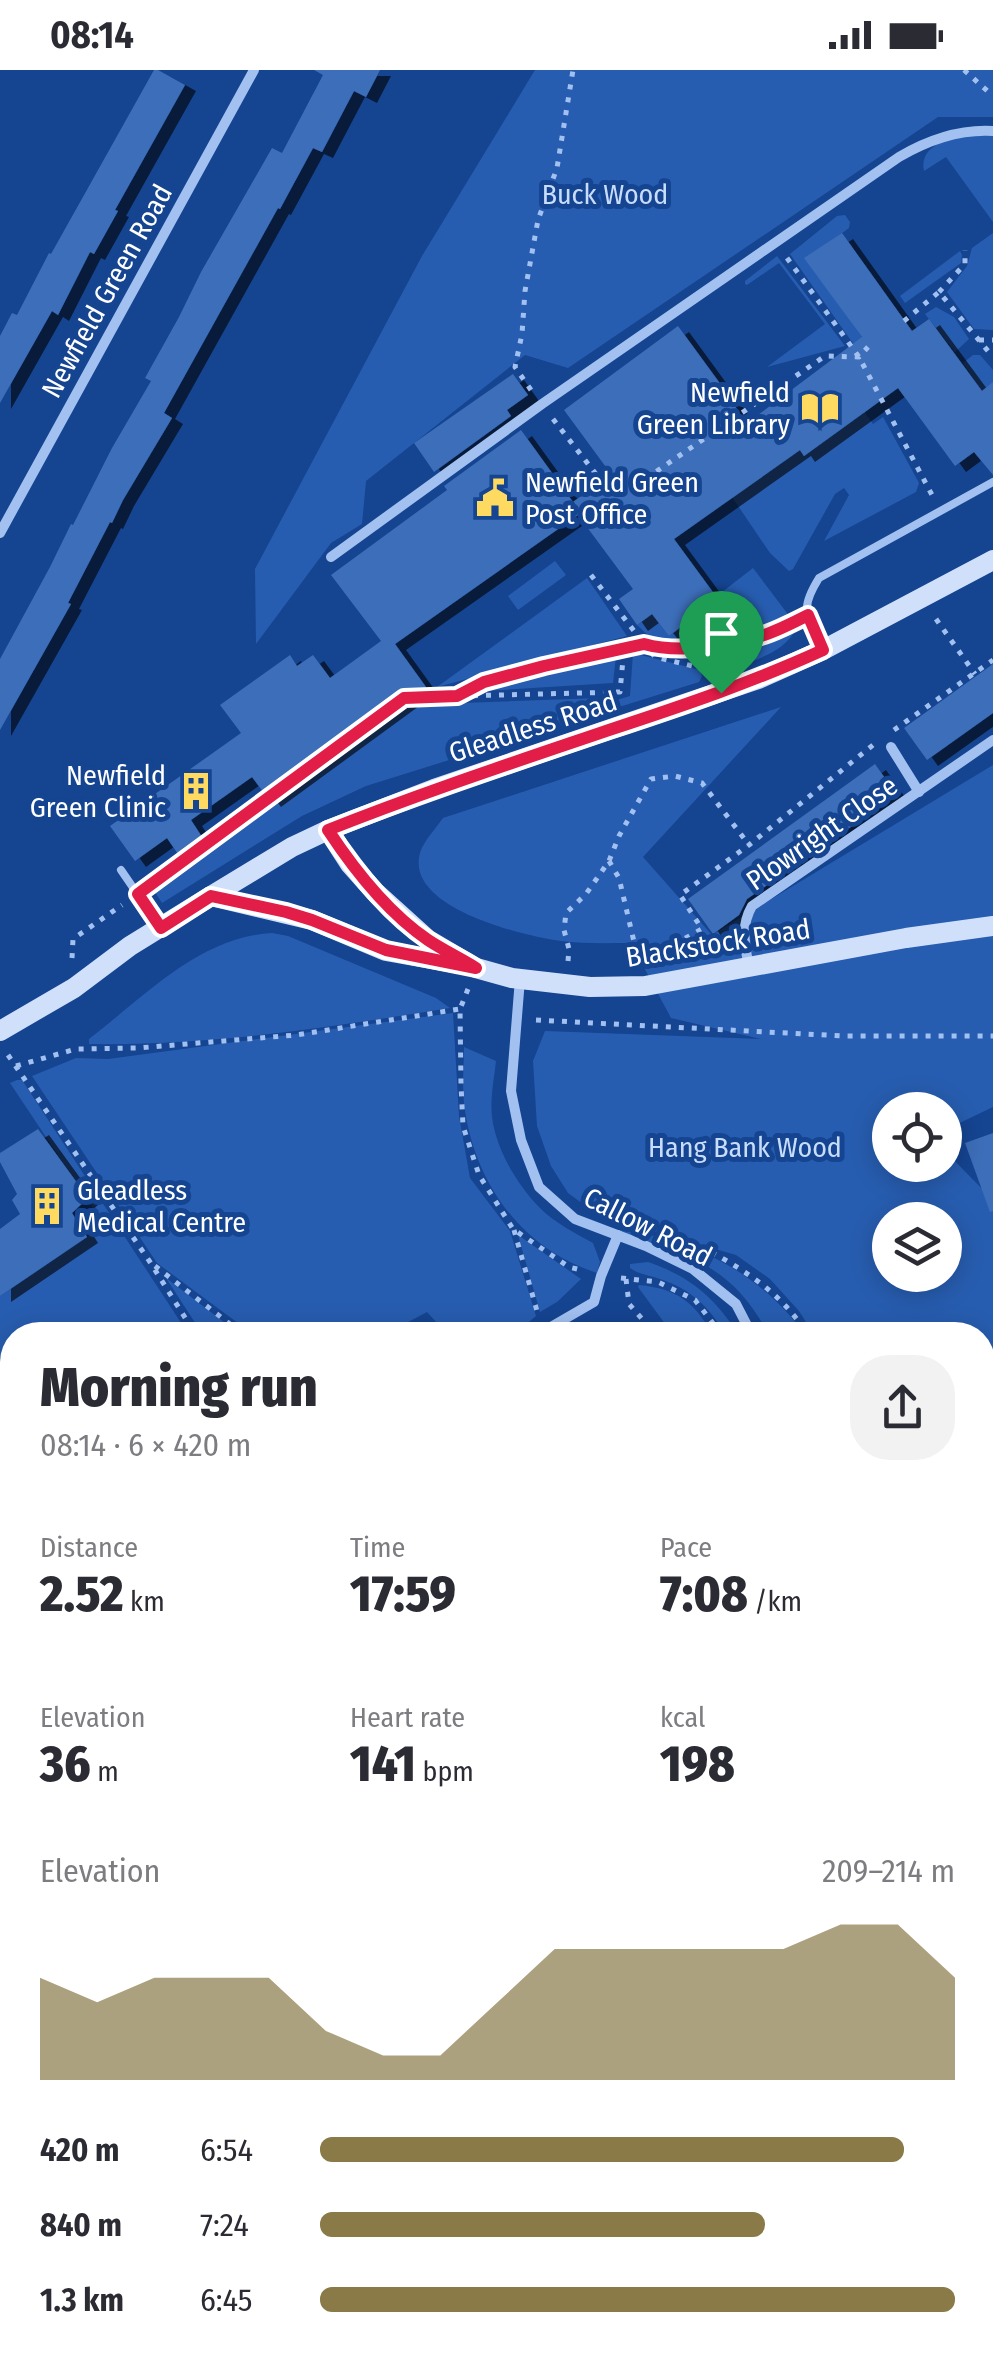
<!DOCTYPE html>
<meta charset="utf-8">
<style>
body{margin:0;font-family:"Fira Sans Condensed",sans-serif;background:#f2f2f3;color:#2b2b33;height:100vh;display:flex;flex-direction:column;font-size:38px;white-space:nowrap}
*{box-sizing:border-box;margin:0}
p{font-size:32px;color:#7c7c81}
.icon{flex:none;width:55px;height:55px;fill:none;stroke:currentColor;stroke-width:2;stroke-linecap:round;stroke-linejoin:round}
.map{position:relative;flex:1;overflow:hidden}
.details{position:absolute;left:0px;top:1252px;width:995px;height:1038px;display:flex;flex-direction:column;background:#fff;border-radius:40px 40px 0 0;box-shadow:0 5px 25px #0003}
.details>*{flex:none}
.buttons{position:absolute;left:872px;top:1022px;display:grid;gap:20px}
.buttons a{display:grid;place-items:center;width:90px;height:90px;border-radius:50%;background:#fff;box-shadow:0 5px 25px #0003;font-size:50px}
.pin{position:absolute;display:grid;place-items:center;width:85px;height:85px;color:#fff;margin:-102px -42px;border-radius:50% 50% 50% 0;rotate:-45deg;box-shadow:0 0 10px #0007}
.pin .icon{rotate:45deg}
.round{display:grid;place-items:center;flex:none;width:105px;height:105px;border-radius:40px;background:#f2f2f3}
.overview{display:flex;align-items:center;justify-content:space-between;height:170px;padding:0 40px}
h1{font-size:55px;font-weight:800;line-height:75px}
.figures{display:grid;grid-template-columns:repeat(3,1fr);gap:15px;height:170px;padding:10px 40px}
.figures div{display:grid;align-content:center}
.figures b{font-size:50px;font-weight:800}
.figures small{font-size:28px;font-weight:400}
.figures p{font-size:28px}
.chart{height:280px;padding:20px 40px}
.chart p{display:flex;justify-content:space-between}
.chart svg{width:100%;height:180px;margin-top:10px;fill:#8a7a48;opacity:.7}
ul{padding:0 40px;list-style:none;font-size:32px}
li{display:grid;grid-template-columns:160px 120px 1fr;align-items:center;height:75px}
li i{height:25px;border-radius:12px;background:#8a7a48}
.status{display:flex;justify-content:space-between;align-items:center;height:70px;padding:0 50px;background:#fff;direction:ltr}
.status svg{height:28px;fill:currentColor}
.map>svg:first-child{display:block}
.green{fill:#275db0;fill-rule:evenodd}
.building{fill:#3d6eb9;filter:url(#shadow)}
.lines{fill:none;stroke-linecap:round;stroke-linejoin:round}
.path{stroke:#a2c1f1;stroke-width:5;stroke-dasharray:5 8;stroke-linecap:butt}
.lane{stroke:#a2c1f1;stroke-width:8}
.street{stroke:#a2c1f1;stroke-width:10}
.secondary{stroke:#d0e0fb;stroke-width:20}
.route-casing{stroke:#fff;stroke-width:20}
.route{stroke:#e11d48;stroke-width:12}
.labels{text-anchor:middle;dominant-baseline:central;stroke-width:10;stroke-linejoin:round;paint-order:stroke}
.park-label{font-size:28px;fill:#c8ddfc;stroke:#154491}
.street-label{font-size:28px;fill:#fff;stroke:#154491}
.poi-label{font-size:28px;fill:#fff;stroke:#154491;text-anchor:end}
</style>
<div class="status"><b>08:14</b><svg viewBox="0 0 49 12"><path d="M0 12V9h3v3zM5 12V6h3v6zM10 12V3h3v9zM15 12V0h3v12zM26 1h20v11H26zM47 4h2v5h-2z"/></svg></div>
<div class="map">
<svg width="993" height="2289" viewBox="0 0 993 2289">
<defs>
<filter id="shadow"><feDropShadow dx="11" dy="6" stdDeviation="0" flood-color="#0009"/></filter>
</defs>
<rect width="100%" height="100%" fill="#154491"/>
<g class="green">
<polygon points="535,0 993,0 993,47 938,47 568,298 525,285 366,411 362,454 331,473 256,574 255,499 422,186"/>
<path d="M956 66H993V152L946 87 924 101C920 79 939 73 956 66Z"/>
<polygon points="845,145 850,152 849,158 807,189 866,273 857,279 790,184 837,146"/>
<polygon points="993,163 993,260 974,259 947,222 967,196 972,178"/>
<polygon points="960,181 962,185 961,193 905,233 900,226"/>
<polygon points="777,186 845,276 767,297 825,254 779,193 747,215 745,214 745,211"/>
<polygon points="936,237 954,247 969,269 955,282 925,244"/>
<polygon points="973,285 980,285 993,300 993,317 982,321 963,293"/>
<polygon points="847,289 873,335 865,343 873,354 883,347 919,413 916,422 824,471 849,425 844,418 835,424 793,499 789,501 770,483 732,427 800,380 805,385 864,343 828,292"/>
<polygon points="555,491 566,505 518,540 508,526"/>
<polygon points="753,498 787,543 788,548 752,561 668,574 653,570 637,555 652,544 669,566 718,529 717,526"/>
<polygon points="587,508 627,566 437,617"/>
<path d="M796 559C784 583 754 590 730 600L726 591Z"/>
<polygon points="633,583 700,600 702,606 699,612 366,716 302,746 162,833 153,819 409,635 598,628 610,632 630,626"/>
<polygon points="616,586 613,613 484,621 536,604"/>
<path d="M781 637 643 787 712 865 993 695V1037L945 1060V1040H890V1095H945V1081L993 1130V1527L982 1518 983 1386 992 1330 983 1326 982 1265H814L799 1241 770 1209 736 1185 598 1145 568 1123 551 1096 537 1056 533 991 545 961 761 969 671 948 631 873C608 873 584 874 561 871 524 866 400 837 421 780 425 770 436 758 443 748ZM890 1150H945V1205H890Z"/>
<path d="M272 863 288 866 436 928 450 938C331 957 210 976 89 974V969C144 927 199 867 272 863Z"/>
<polygon points="453,943 459,1046 470,1108 510,1161 536,1246 514,1265 448,1265 427,1242 384,1265 254,1265 157,1193 32,1006 76,988 108,989"/>
<path d="M464 977 496 991C494 1009 490 1029 492 1047 496 1079 517 1115 540 1138 555 1153 575 1163 593 1173L600 1192 597 1203C521 1179 473 1111 464 1033 462 1014 464 995 464 977Z"/>
<polygon points="17,1010 22,1010 189,1265 12,1265 12,1512 0,1514 0,1226 87,1167 102,1151 10,1013"/>
<path d="M620 1160C693 1168 763 1205 805 1265H769C745 1220 719 1197 671 1180 654 1175 635 1170 620 1160Z"/>
<polygon points="518,1165 581,1209 557,1232 540,1242"/>
<path d="M648 1192C691 1207 714 1227 739 1265H726C709 1237 691 1219 660 1209 649 1205 640 1205 630 1198V1194Z"/>
<polygon points="166,1208 241,1265 203,1265"/>
<path d="M639 1215C678 1219 694 1232 713 1265H670L663 1251 638 1217Z"/>
<polygon points="12,1518 12,1648 0,1637 0,1521"/>
<polygon points="993,1569 993,1641 983,1637 982,1579"/>
<polygon points="12,1666 12,1715 0,1720 0,1671"/>
<polygon points="12,1759 12,1978 0,2009 0,1767"/>
<polygon points="993,1770 993,2289 290,2289 284,2278 982,2278 982,1780 986,1780"/>
<polygon points="12,2012 12,2111 0,2126 0,2050"/>
<polygon points="12,2180 12,2278 56,2278 49,2289 0,2289 0,2182"/>
<polygon points="233,2278 270,2278 275,2289 233,2289"/>
</g>
<g class="building">
<polygon points="154,0 158,0 185,15 115,140 118,141 94,184 90,182 58,245 52,241 0,333 0,266 12,243 17,245 49,183 51,184"/>
<polygon points="314,0 380,0 366,27 354,21 322,82 313,78 280,139 278,138 164,343 172,348 123,430 112,453 110,452 68,533 71,534 0,660 0,589 50,497 71,454 73,455 112,378 151,311 145,308 179,247 201,202 272,78 282,83 323,5"/>
<polygon points="842,163 912,261 929,249 982,321 993,312 993,405 974,382 955,396 898,318 804,386 800,380 674,469 718,529 669,566 652,544 637,555 619,529 633,519 578,445 395,574 426,617 270,731 252,707 191,750 204,770 180,787 167,768 135,791 110,756 241,663 220,635 290,585 297,596 313,585 330,608 381,571 331,505 447,420 444,416 521,360 573,432 611,404 564,340 678,256 727,323 746,354 862,267 804,188"/>
<polygon points="513,304 528,325 507,340 511,346 434,402 414,373"/>
<polygon points="993,594 993,643 927,690 904,658"/>
<polygon points="875,694 894,721 894,727 747,829 739,845 713,864 688,829"/>
<polygon points="38,1059 88,1128 72,1143 87,1167 0,1226 0,1159 20,1144 12,1130 17,1124 0,1092 0,1083"/>
<polygon points="993,1063 993,1141 990,1142 965,1073"/>
</g>
<g class="lines">
<g class="path">
<polyline points="964,0 993,26"/>
<polyline points="787,188 859,287 932,425"/>
<polyline points="939,222 965,194 965,180"/>
<polyline points="904,251 939,222 993,287"/>
<polyline points="979,270 993,270"/>
<polyline points="531,320 515,297 522,264 525,221 538,150 557,98 573,0"/>
<polyline points="553,349 610,422"/>
<polyline points="635,416 825,286 859,287 868,277"/>
<path d="M591 505 644 574C688 586 751 572 792 553"/>
<polyline points="936,549 975,604"/>
<polyline points="711,595 742,578 749,569"/>
<polyline points="460,626 620,622 624,578"/>
<polyline points="894,660 993,590"/>
<polyline points="609,791 619,808 639,893"/>
<polyline points="152,814 404,628 457,626 484,612 644,574 655,587 697,597 711,595 712,598"/>
<polyline points="674,887 673,875 702,859 680,825 749,775 873,675"/>
<polyline points="72,888 73,869 122,835"/>
<polyline points="568,891 569,879 564,860 566,843 586,824 609,791 619,766 651,709 675,706 702,713 749,775"/>
<polyline points="468,919 460,939 461,1015 463,1056 479,1105 513,1159 569,1197 581,1200"/>
<polyline points="536,950 844,966 993,966"/>
<polyline points="8,985 150,1192 196,1265"/>
<polyline points="16,996 76,979 138,978 296,965 460,939"/>
<polyline points="514,1160 537,1241"/>
<path d="M699 1179H706C749 1203 781 1223 808 1265"/>
<polyline points="155,1196 244,1265"/>
<polyline points="621,1208 658,1212 695,1230 722,1265"/>
<polyline points="626,1209 629,1234 656,1265"/>
<polyline points="0,1515 12,1513"/>
<polyline points="0,1644 12,1652"/>
<polyline points="0,1666 12,1661"/>
<polyline points="982,1776 993,1764"/>
<polyline points="0,2022 12,1991"/>
<polyline points="0,2178 5,2181 12,2175"/>
<polyline points="982,2224 993,2214"/>
<polyline points="273,2278 278,2289"/>
<polyline points="55,2289 62,2278"/>
<polyline points="177,2289 180,2278"/>
<polyline points="914,2289 926,2278"/>
</g>
<g class="lane">
<path d="M822 578C808 544 798 542 819 508L993 412"/>
<polyline points="121,800 158,854"/>
<polyline points="982,1536 993,1544"/>
<polyline points="982,1652 993,1656"/>
</g>
<g class="street">
<polyline points="0,463 254,0"/>
<path d="M331 487 542 334 899 87C928 70 959 59 993 61"/>
<polyline points="891,677 919,722"/>
<path d="M749 898C745 875 740 857 752 836L993 670"/>
<polyline points="520,909 511,1021 521,1070 539,1117 575,1149 646,1176 693,1199 736,1234 752,1265"/>
<polyline points="537,1265 594,1232 601,1206 618,1165"/>
<polyline points="0,1733 12,1730"/>
<polyline points="0,2146 12,2131"/>
<polyline points="225,2289 226,2278"/>
</g>
<g class="secondary">
<polyline points="328,760 350,794 375,822 427,869 476,898 512,908 590,917 645,916 906,868 993,856"/>
<polyline points="211,826 312,850 386,881 459,894"/>
<polyline points="0,961 74,918 130,876 211,826 292,777 328,760 434,719 758,609 823,580 993,490"/>
</g>
</g>
<g class="lines">
<g class="route-casing">
<path id="route" d="M808 545 823 580C753 612 682 636 609 660 515 692 421 723 328 760 355 801 387 842 428 870 443 880 460 888 476 898L386 880 312 850 286 842 211 826 161 858 138 824 404 628 457 626 484 612 544 596 644 574C679 584 730 576 764 565 779 560 794 552 808 545Z"/>
</g>
<use href="#route" class="route"/>
</g>
<defs>
<g id="library-bare" transform="scale(3)"><path d="M-6-4Q-3-5.5-.7-3.5V5Q-3 3-6 4ZM6-4Q3-5.5 .7-3.5V5Q3 3 6 4Z" fill="#ffda61" stroke="#154491" stroke-width="2.5" paint-order="stroke"/></g>
<g id="civic-bare" transform="scale(3)"><path d="M-.6-6.5H3V-4.5H.6V-3L4-1V1h2V6H-6V1h2V-1L-.6-3ZM-1.2 2.5V6h2.4V2.5Z" fill="#ffda61" stroke="#154491" stroke-width="2.5" paint-order="stroke"/></g>
<g id="building-bare" transform="scale(3)"><path d="M-4-6H4V6H1V3H-1V6H-4ZM-2.5-4.3h1.7v1.8h-1.7ZM.8-4.3h1.7v1.8H.8ZM-2.5-1h1.7V.8h-1.7ZM.8-1h1.7V.8H.8Z" fill="#ffda61" stroke="#154491" stroke-width="2.5" paint-order="stroke"/></g>
</defs>
<g fill-rule="evenodd">
<use href="#library-bare" x="820" y="338"/>
<use href="#civic-bare" x="495" y="428"/>
<use href="#building-bare" x="196" y="721"/>
<use href="#building-bare" x="47" y="1136"/>
</g>
<g class="labels">
<g class="park-label">
<text x="605" y="124">Buck Wood</text>
<text x="745" y="1077">Hang Bank Wood</text>
</g>
<g class="street-label">
<text transform="translate(107 221) rotate(-61)">Newfield Green Road</text>
<text transform="translate(533 657) rotate(-18)">Gleadless Road</text>
<text transform="translate(822 763) rotate(-35)">Plowright Close</text>
<text transform="translate(718 873) rotate(-9)">Blackstock Road</text>
<text transform="translate(648 1157) rotate(27)">Callow Road</text>
</g>
<g class="poi-label">
<text x="790" y="322">Newfield<tspan x="790" dy="32">Green Library</tspan></text>
<text x="525" y="412" text-anchor="start">Newfield Green<tspan x="525" dy="32">Post Office</tspan></text>
<text x="166" y="705">Newfield<tspan x="166" dy="32">Green Clinic</tspan></text>
<text x="77" y="1120" text-anchor="start">Gleadless<tspan x="77" dy="32">Medical Centre</tspan></text>
</g>
</g>
</svg>
<div class="buttons">
<a><svg class="icon" aria-label="locate" viewBox="0 0 24 24"><circle cx="12" cy="12" r="6"/><path d="M12 2v4M12 18v4M2 12h4M18 12h4"/></svg></a>
<a><svg class="icon" aria-label="layers" viewBox="0 0 24 24"><path d="M12 4l9 5-9 5-9-5zM3 14l9 5 9-5"/></svg></a>
</div>
<div class="pin" style="left:721px;top:623px;background:#1e9e55"><svg class="icon" aria-label="arrive" viewBox="0 0 24 24"><path d="M6 21V4h12l-3 4 3 4H6"/></svg></div>
<section class="details">
<div class="overview"><div><h1>Morning run</h1><p>08:14 · 6 × 420 m</p></div><a class="round"><svg class="icon" aria-label="share" viewBox="0 0 24 24"><path d="M12 15V3M7 8l5-5 5 5M5 13v7h14v-7"/></svg></a></div>
<div class="figures">
<div><p>Distance</p><b>2.52<small> km</small></b></div>
<div><p>Time</p><b>17:59</b></div>
<div><p>Pace</p><b>7:08<small> /km</small></b></div>
</div>
<div class="figures">
<div><p>Elevation</p><b>36<small> m</small></b></div>
<div><p>Heart rate</p><b>141<small> bpm</small></b></div>
<div><p>kcal</p><b>198</b></div>
</div>
<div class="chart"><p><span>Elevation</span>209–214 m</p>
<svg viewBox="0 0 160 44" preserveAspectRatio="none"><path d="M0 44V19L10 25L20 19L30 19L40 19L50 32L60 38L70 38L80 25L90 12L100 12L110 12L120 12L130 12L140 6L150 6L160 19V44z"/></svg>
</div>
<ul>
<li><b>420 m</b>6:54<i style="width:92%"></i></li>
<li><b>840 m</b>7:24<i style="width:70%"></i></li>
<li><b>1.3 km</b>6:45<i style="width:100%"></i></li>
</ul>
</section>
</div>
